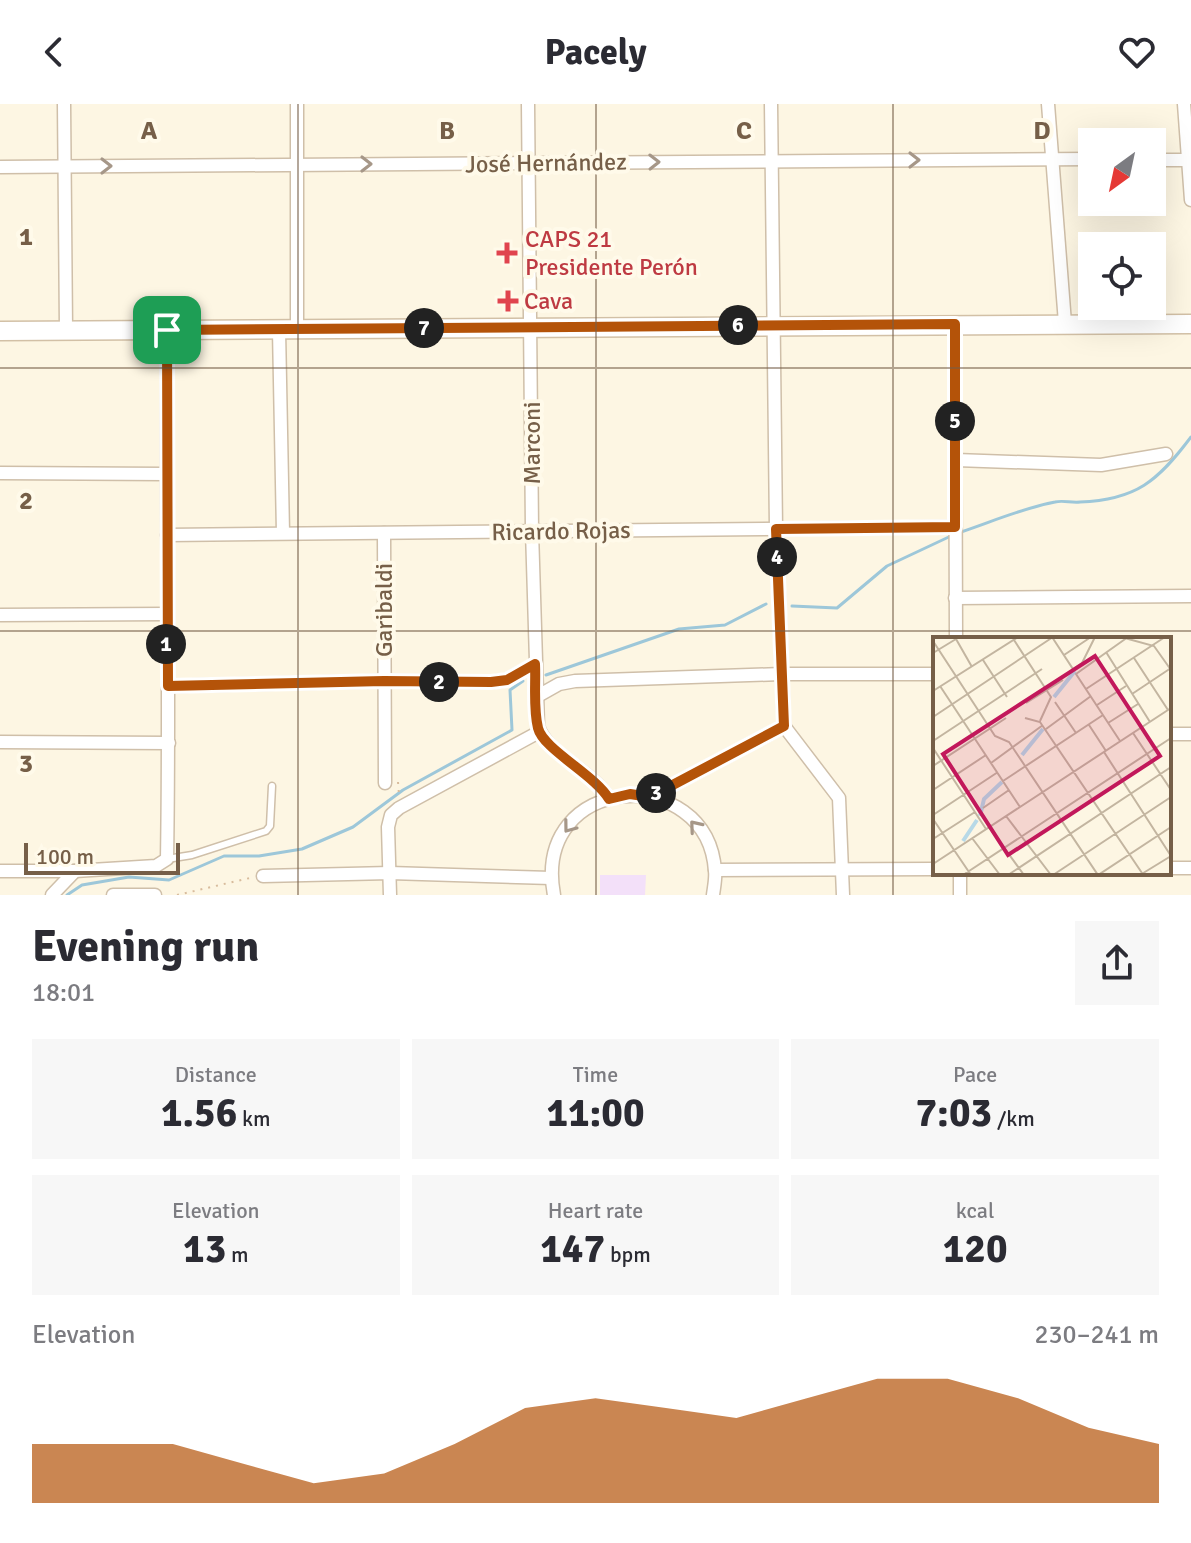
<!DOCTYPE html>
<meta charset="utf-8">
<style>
body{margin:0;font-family:Signika,sans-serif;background:#f7f7f7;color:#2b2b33;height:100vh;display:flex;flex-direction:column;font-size:30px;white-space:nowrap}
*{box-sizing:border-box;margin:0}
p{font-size:26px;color:#7c7c81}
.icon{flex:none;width:44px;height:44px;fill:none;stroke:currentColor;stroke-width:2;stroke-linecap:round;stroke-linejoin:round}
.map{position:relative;height:791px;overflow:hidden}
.drawer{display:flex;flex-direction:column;background:#fff;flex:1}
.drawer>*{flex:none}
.needle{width:52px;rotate:213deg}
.controls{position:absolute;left:1078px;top:24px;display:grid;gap:16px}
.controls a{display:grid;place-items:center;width:88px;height:88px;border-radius:0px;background:#fff;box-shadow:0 8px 32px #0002;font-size:40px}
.scale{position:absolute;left:24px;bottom:20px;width:156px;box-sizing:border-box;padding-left:8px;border:4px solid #765f48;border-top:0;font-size:22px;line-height:28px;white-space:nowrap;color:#765f48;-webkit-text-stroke:6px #fffaea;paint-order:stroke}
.pin{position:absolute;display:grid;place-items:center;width:68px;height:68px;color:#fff;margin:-34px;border-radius:16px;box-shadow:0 4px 12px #0006}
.km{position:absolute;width:40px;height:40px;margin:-20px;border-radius:50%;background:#222;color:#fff;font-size:22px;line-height:40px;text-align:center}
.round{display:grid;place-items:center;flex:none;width:84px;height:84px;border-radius:0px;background:#f7f7f7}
.summary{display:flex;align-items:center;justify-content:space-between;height:136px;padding:0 32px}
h1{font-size:44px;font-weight:700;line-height:60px}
.figures{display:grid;grid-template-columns:repeat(3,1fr);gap:12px;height:136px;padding:8px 32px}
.figures div{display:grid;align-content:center;border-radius:0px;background:#f7f7f7;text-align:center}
.figures b{font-size:40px;font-weight:700}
.figures small{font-size:22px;font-weight:400}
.figures p{font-size:22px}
.chart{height:224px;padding:16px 32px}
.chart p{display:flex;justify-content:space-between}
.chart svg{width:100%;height:144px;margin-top:8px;fill:#b45309;opacity:.7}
header{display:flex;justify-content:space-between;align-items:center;height:104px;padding:0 32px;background:#fff;font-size:36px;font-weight:700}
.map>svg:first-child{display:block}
.education{fill:#f3e0f9}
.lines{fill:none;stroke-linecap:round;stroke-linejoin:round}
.stream{stroke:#9dc7d9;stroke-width:3}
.lane-casing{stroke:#cfbfa9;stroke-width:9}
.street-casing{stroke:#cfbfa9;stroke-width:15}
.secondary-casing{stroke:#d2c0a6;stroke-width:21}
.path{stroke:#d8bc9d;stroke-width:2;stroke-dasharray:2 6;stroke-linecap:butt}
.lane{stroke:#fff;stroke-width:6}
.street{stroke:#fff;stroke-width:12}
.secondary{stroke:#fff;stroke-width:18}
.oneway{stroke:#a69788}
.route-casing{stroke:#fff;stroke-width:16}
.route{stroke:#b45309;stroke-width:10}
.grid{fill:none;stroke:#765f48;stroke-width:2;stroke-opacity:0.55}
.health-dot{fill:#e0444e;stroke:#fffaea;stroke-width:3}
.labels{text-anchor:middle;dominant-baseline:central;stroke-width:8;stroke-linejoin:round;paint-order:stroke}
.street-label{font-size:24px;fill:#765f48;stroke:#fffaea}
.health-label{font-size:24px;fill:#be3a42;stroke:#fffaea;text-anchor:start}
.inset-river{fill:none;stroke:#b7d9e7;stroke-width:4}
.inset-road{fill:none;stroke:#c3b5a0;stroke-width:2}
.view{fill:#c2185b;fill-opacity:0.15;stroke:#c2185b;stroke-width:4}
.inset-edge{fill:none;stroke:#765f48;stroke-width:4}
.grid-label{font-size:26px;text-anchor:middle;font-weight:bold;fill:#765f48;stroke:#fffaea;stroke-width:8;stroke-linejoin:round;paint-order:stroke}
</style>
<header><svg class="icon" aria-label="back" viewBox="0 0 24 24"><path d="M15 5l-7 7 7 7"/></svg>Pacely<svg class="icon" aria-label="heart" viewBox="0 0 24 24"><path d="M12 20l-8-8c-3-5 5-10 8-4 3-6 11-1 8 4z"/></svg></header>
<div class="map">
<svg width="1191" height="791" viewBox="0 0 1191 791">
<rect width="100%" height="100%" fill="#fdf6e3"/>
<polygon class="education" points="600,771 646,771 645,791 600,791"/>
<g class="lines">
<g class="stream">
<path d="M961 428C991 418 1023 404 1055 398 1063 396 1071 399 1080 398 1136 396 1158 377 1191 333"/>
<polyline points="792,502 837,504 887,462 953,431"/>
<polyline points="546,571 679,525 725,521 766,500"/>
<polyline points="67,791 82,781 129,773 169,776 224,752 259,752 302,745 353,723 403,686 512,626 510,586 523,577"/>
</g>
<g class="lane-casing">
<polyline id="lane" points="167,755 192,751 266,727 270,722 272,682"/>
</g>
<g class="street-casing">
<g id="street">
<polyline points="64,0 66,226"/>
<polyline points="297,0 297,225"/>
<path d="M528 0 532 427 538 622C546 650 593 667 609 695"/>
<polyline points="771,0 776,425 784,622 839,694 843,791"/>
<polyline points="1048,0 1065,219"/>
<polyline points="1184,0 1191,96"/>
<polyline points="1152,56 1191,56"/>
<polyline points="0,63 1092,55"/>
<polyline points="955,220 956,535"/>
<polyline points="279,226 283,429"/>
<polyline points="956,356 1101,361 1166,350"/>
<polyline points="0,369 166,370"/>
<polyline points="384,429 385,679"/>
<polyline points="167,431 955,423"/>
<polyline points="955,494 1191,492"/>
<polyline points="0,511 166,510"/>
<polyline points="168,582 384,577 491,578 507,576 535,560"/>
<polyline points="536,593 559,580 575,577 781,570 935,570"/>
<polyline points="1169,630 1191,630"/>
<polyline points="0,638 169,639"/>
<polyline points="650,693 784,622"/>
<polyline points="1169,764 1191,764"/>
<polyline points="715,766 935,765"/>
<path d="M0 767H75L156 762 167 755C170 579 166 403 167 226"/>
<polyline points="960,769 960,791"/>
<polyline points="263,772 390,769 551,774"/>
<polyline points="52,791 75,767"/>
<polyline points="113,791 155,791"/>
<polyline points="390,791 388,723 391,711 399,704 539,628"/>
<path d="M554 791C531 669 708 658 715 767 716 774 714 783 713 791"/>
</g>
</g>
<g class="secondary-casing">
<polyline id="secondary" points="0,227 1191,220"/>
</g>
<g class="path">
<polyline points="398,678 399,691"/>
<polyline points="177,791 254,773"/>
</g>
<use href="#lane" class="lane"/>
<use href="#street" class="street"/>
<use href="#secondary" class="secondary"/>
</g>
<defs><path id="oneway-chevron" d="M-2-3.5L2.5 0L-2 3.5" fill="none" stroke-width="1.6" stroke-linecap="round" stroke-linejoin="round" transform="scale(2)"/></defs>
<g class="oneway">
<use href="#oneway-chevron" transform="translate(914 56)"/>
<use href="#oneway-chevron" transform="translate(654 58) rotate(-1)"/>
<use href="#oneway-chevron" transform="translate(366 60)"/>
<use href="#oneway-chevron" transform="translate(106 62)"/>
<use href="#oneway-chevron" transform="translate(695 722) rotate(-130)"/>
<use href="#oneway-chevron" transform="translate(569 723) rotate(127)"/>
</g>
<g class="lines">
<g class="route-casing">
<path id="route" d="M955 220V423L776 425 784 622 650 693 630 690 609 695C595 671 543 645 538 624 533 604 536 580 535 560L507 576 491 578 384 577 168 582 167 226Z"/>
</g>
<use href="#route" class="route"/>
</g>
<path class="grid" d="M298 0V791M596 0V791M893 0V791M0 264H1191M0 527H1191"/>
<g class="health-dot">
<path d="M503 137h8v8h8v8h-8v8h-8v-8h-8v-8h8z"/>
<path d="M504 185h8v8h8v8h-8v8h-8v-8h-8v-8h8z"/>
</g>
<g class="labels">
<g class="street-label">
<text transform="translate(546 59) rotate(-1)">José Hernández</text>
<text transform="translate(532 339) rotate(-90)">Marconi</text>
<text transform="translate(561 427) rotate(-1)">Ricardo Rojas</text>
<text transform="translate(384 506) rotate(-90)">Garibaldi</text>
</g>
<g class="health-label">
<text x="525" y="135">CAPS 21<tspan x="525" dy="28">Presidente Perón</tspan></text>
<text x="524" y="197">Cava</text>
</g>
</g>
<g transform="translate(933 533)">
<rect width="238" height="238" fill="#fdf6e3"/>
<path class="inset-river" d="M121 60 142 34M89 118 110 92M47 179 51 162 69 145M30 204 44 183"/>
<path class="inset-road" d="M119 0 140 32 149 26 162 0M188 0 221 9 238 33M23 2 39 30M81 3 118 60 107 84M0 4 62 99 76 105 165 238 238 190M173 15 217 85M0 16 23 2M131 18 158 0M201 21 235 73M50 23 74 60M7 49 87 170M153 52 232 0M0 54 85 0M199 57 238 31M122 65 143 96M93 66 130 43M164 68 193 49M0 80 120 0M92 81 107 85 209 236M175 86 205 67M156 88 173 114M113 92 158 59M200 96 238 153M0 104 109 32M187 104 143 37 195 0M0 111 53 192M171 115 238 219M58 126 110 88M0 129 73 81M70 144 170 78M0 153 53 118M50 171 76 153M0 178 65 135M73 179 118 238M0 182 38 238M56 190 91 238M39 201 67 238M0 202 42 175M0 227 238 71M30 238 238 101M75 238 238 130M120 238 238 160M207 238 238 219"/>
<path class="view" d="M162 19 227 119 75 218 10 117Z"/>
<rect width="238" height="238" class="inset-edge"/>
</g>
<g class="grid-label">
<text x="149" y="35">A</text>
<text x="447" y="35">B</text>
<text x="744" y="35">C</text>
<text x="1042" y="35">D</text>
<text x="26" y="141">1</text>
<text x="26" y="405">2</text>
<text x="26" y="668">3</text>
</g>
</svg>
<div class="controls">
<a><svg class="needle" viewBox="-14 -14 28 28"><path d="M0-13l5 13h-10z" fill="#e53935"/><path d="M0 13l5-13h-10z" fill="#7c7c81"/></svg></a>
<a><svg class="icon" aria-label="locate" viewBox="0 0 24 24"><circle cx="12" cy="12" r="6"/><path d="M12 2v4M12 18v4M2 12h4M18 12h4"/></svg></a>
</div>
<div class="scale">100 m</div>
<div class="pin" style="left:167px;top:226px;background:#1e9e55"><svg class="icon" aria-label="arrive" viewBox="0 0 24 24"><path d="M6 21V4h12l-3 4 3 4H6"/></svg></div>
<b class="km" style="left:166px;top:540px">1</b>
<b class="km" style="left:439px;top:578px">2</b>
<b class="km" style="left:656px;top:689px">3</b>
<b class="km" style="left:777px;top:453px">4</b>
<b class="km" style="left:955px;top:317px">5</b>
<b class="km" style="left:738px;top:221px">6</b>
<b class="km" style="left:424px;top:224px">7</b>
</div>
<section class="drawer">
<div class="summary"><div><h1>Evening run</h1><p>18:01</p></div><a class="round"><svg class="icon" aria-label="share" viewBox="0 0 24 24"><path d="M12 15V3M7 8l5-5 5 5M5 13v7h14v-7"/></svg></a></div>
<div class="figures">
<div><p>Distance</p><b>1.56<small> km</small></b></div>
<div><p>Time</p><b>11:00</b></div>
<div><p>Pace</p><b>7:03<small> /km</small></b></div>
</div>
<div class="figures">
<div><p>Elevation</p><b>13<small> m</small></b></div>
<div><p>Heart rate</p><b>147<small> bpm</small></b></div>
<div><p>kcal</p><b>120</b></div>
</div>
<div class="chart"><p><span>Elevation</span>230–241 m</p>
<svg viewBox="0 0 160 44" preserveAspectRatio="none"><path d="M0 44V26L10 26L20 26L30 32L40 38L50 35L60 26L70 15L80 12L90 15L100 18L110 12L120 6L130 6L140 12L150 21L160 26V44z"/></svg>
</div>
</section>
